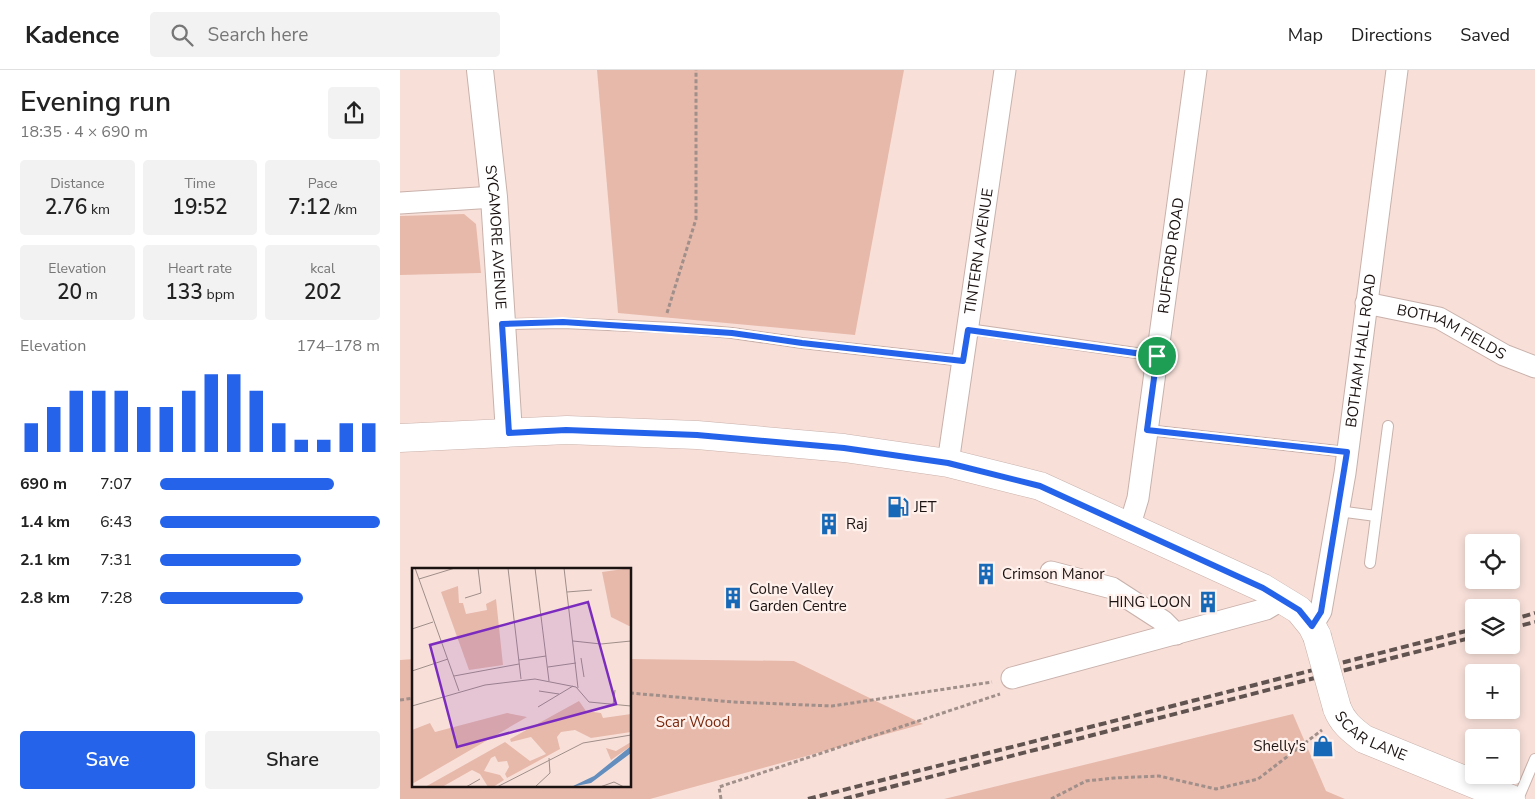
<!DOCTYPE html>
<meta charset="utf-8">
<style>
body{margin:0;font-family:"Nunito Sans",sans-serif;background:#f2f2f2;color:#222;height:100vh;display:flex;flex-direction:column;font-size:19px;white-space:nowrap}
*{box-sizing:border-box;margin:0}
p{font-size:16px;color:#767676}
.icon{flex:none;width:28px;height:28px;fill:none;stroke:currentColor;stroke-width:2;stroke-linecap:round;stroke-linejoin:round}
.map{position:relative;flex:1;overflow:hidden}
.side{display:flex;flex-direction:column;background:#fff;width:400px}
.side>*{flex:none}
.controls{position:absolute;left:1065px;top:464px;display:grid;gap:10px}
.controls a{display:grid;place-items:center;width:55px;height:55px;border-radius:5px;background:#fff;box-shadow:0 2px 8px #0003;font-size:25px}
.pin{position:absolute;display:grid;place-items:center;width:42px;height:42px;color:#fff;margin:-21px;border:2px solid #fff;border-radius:50%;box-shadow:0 1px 5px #0007}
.round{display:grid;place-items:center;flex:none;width:52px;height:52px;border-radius:5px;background:#f2f2f2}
.head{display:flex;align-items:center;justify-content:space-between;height:85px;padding:0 20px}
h1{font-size:28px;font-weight:600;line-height:38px}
.figures{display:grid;grid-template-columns:repeat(3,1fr);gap:8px;height:85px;padding:5px 20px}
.figures div{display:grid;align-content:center;border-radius:5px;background:#f2f2f2;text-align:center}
.figures b{font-size:21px;font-weight:600}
.figures small{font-size:14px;font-weight:400}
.figures p{font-size:14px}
.chart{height:140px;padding:10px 20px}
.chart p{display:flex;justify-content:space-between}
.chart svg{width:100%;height:90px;margin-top:5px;stroke:#2563eb;stroke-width:6}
.action{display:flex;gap:10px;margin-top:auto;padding:10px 20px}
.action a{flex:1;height:58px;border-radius:5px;background:#2563eb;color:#fff;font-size:20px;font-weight:600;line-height:58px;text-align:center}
.action a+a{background:#f2f2f2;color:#222}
ul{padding:0 20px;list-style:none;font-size:16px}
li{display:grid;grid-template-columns:80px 60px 1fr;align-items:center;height:38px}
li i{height:12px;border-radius:6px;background:#2563eb}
header{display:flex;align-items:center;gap:30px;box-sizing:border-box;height:70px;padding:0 25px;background:#fff;border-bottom:1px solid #e0e0e0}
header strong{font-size:24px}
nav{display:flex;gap:28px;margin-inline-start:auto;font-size:18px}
.search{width:350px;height:45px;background:#f2f2f2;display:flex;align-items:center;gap:12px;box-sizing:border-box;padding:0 18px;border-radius:5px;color:#767676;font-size:19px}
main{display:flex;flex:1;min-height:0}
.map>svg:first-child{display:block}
.green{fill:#e7b9ab}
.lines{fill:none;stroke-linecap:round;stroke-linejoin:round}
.service-casing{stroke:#c9b1ab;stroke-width:12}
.minor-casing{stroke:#c9b1ab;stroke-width:23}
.tertiary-casing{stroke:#c9b1ab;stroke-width:28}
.secondary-casing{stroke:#c9b1ab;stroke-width:29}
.path{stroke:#a18f8a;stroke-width:3;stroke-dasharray:4 2.5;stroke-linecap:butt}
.service{stroke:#fff;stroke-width:10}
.minor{stroke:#fff;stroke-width:21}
.tertiary{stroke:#fff;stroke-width:26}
.secondary{stroke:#fff;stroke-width:28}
.rail{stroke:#615450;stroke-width:4;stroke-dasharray:8 4;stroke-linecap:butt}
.secondary-bridge-casing{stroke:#c9b1ab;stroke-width:29;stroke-linecap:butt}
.secondary-bridge{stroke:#fff;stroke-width:28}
.route-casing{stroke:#fff;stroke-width:10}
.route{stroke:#2563eb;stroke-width:6}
.labels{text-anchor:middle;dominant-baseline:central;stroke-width:4.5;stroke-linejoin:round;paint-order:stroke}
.street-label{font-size:15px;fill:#1b1311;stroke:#fff0eb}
.poi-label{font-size:15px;fill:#1b1311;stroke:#fff0eb;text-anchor:start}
.park-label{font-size:15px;fill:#7a290f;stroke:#fff0eb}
.inset-road{fill:none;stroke:#a08e89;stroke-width:1}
.view{fill:#7b2cbf;fill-opacity:0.15;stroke:#7b2cbf;stroke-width:2.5}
.inset-edge{fill:none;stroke:#1b1311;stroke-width:2.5}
</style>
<header>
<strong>Kadence</strong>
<div class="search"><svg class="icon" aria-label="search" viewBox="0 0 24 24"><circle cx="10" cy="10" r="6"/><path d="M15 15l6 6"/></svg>Search here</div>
<nav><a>Map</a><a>Directions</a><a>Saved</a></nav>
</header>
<main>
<section class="side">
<div class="head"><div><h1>Evening run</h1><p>18:35 · 4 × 690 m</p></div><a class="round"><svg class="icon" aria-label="share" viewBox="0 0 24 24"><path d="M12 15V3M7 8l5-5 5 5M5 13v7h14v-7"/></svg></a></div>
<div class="figures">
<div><p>Distance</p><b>2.76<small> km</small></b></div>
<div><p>Time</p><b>19:52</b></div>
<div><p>Pace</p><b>7:12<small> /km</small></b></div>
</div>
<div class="figures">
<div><p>Elevation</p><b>20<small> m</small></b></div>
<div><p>Heart rate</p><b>133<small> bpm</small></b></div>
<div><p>kcal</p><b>202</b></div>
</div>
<div class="chart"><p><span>Elevation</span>174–178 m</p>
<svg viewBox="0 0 160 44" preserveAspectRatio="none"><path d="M5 44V30M15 44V22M25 44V14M35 44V14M45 44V14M55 44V22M65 44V22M75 44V14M85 44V6M95 44V6M105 44V14M115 44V30M125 44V38M135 44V38M145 44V30M155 44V30"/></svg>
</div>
<ul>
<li><b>690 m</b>7:07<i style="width:79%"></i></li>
<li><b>1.4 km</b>6:43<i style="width:100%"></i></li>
<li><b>2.1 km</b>7:31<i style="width:64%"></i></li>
<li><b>2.8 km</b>7:28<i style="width:65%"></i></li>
</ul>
<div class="action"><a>Save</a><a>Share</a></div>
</section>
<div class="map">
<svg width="1135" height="729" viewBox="0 0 1135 729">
<rect width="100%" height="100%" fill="#f8e0d9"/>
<g class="green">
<polygon points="197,0 504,0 455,265 218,243"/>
<polygon points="64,144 76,154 81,203 0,205 0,146"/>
<polygon points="14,589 14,715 230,715 230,589 394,591 523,654 250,729 0,729 0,590"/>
<polygon points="893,644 926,721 945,729 544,729"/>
</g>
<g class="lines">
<g class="service-casing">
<g id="service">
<polyline points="103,254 163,253 275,258 332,263 402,273 563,291"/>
<polyline points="568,259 757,286"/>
<polyline points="747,360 947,382"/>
<polyline points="938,441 976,446"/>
<polyline points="970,493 988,356"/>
<polyline points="1118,729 1135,689"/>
</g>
</g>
<g class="minor-casing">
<g id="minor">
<polyline points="0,133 94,127"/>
<path id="s1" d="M966 233 1039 248 1104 285 1135 297"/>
<path id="s2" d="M548 393 605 0"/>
<path id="s3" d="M729 458 738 428 796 0"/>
<polyline points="651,502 712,518 763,551 776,564"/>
<path id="s4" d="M912 556 921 541 945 403 997 0"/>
<polyline points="612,608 866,539 883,529"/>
</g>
</g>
<g class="tertiary-casing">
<g id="tertiary">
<path id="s5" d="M80 0 94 127 109 363"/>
</g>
</g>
<g class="secondary-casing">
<g id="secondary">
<polyline points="0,368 167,360 297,365 444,378 548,393 640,416 863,518 899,540 912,556 917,566"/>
<path id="s6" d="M937 638C942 652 952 660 964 669L1111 729"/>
</g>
</g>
<g class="path">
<polyline points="267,243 296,149 296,0"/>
<polyline points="230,623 333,632 432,636 592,612"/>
<polyline points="0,630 14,628"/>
<polyline points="321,729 319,717 600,624"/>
<polyline points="651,729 686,711 714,708 759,706 816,719 858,709 922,660"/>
</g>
<use href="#service" class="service"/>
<use href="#minor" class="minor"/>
<use href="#tertiary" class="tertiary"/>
<use href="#secondary" class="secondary"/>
<g class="rail">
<polyline points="1111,550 1135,543"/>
<polyline points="1111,558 1135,552"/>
<polyline points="408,729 1074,559"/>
<polyline points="444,729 1074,567"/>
</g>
<g class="secondary-bridge-casing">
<polyline id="secondary-bridge" points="917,566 937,638"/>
</g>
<use href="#secondary-bridge" class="secondary-bridge"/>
</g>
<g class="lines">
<g class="route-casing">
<polygon id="route" points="163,252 332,263 402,273 563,291 568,260 757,286 747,360 947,382 921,542 912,556 899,540 863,518 640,416 548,393 444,378 297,365 166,360 109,363 102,254"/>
</g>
<use href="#route" class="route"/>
</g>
<defs>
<g id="fuel-bare" transform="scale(1.725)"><path d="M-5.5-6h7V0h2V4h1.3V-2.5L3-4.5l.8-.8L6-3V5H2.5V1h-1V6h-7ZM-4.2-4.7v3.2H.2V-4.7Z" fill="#1769b7" stroke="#fff0eb" stroke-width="2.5" paint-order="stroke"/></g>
<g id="building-bare" transform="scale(1.725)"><path d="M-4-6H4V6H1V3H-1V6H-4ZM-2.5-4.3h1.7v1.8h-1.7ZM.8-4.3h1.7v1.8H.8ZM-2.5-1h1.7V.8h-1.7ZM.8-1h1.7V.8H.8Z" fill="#1769b7" stroke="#fff0eb" stroke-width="2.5" paint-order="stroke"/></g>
<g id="shop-bare" transform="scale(1.725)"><path d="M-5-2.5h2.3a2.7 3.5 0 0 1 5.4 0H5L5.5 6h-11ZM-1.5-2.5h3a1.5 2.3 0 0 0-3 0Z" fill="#1769b7" stroke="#fff0eb" stroke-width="2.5" paint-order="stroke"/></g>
</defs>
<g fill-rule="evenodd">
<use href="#fuel-bare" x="498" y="437"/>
<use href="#building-bare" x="429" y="454"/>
<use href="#building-bare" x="586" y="504"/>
<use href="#building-bare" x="333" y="528"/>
<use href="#building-bare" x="808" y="532"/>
<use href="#shop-bare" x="923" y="676"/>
</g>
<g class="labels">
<g class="street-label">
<text stroke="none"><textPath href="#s5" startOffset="168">SYCAMORE AVENUE</textPath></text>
<text stroke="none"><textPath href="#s2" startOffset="214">TINTERN AVENUE</textPath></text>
<text stroke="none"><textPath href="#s3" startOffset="276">RUFFORD ROAD</textPath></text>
<text stroke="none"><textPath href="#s1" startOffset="91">BOTHAM FIELDS</textPath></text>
<text stroke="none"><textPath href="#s4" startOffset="281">BOTHAM HALL ROAD</textPath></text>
<text stroke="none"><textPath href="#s6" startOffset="46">SCAR LANE</textPath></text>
</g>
<g class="poi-label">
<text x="514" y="437">JET</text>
<text x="446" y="454">Raj</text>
<text x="602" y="504">Crimson Manor</text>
<text x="349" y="519">Colne Valley<tspan x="349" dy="17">Garden Centre</tspan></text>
<text x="791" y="532" text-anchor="end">HING LOON</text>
<text x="906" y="676" text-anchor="end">Shelly's</text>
</g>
<g class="park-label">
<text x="293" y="652">Scar Wood</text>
</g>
</g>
<g transform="translate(12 498)">
<rect width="219" height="219" fill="#f8e0d9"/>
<path d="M219 0V58H217L199 49 190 4ZM46 18 47 35H51L54 46 75 42 74 36 84 31 91 97 57 102 29 24ZM167 133 174 143 189 145 191 150 219 146V164L179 170 163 162 149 164 145 169 148 181 95 210 93 206 97 199 95 193 86 194 83 188 79 190 72 203 88 207 92 212 81 219H76L68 206 60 202 30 219H13L93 174 118 193 134 186 119 169 99 174 98 171ZM95 145 115 149 0 216V162L18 155 23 164ZM219 174V178L199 192 194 180 204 183Z" fill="#e7b9ab"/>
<path d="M219 178V185L179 215 159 219 182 208Z" fill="#638ebe"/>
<path class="inset-road" d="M3 0 47 123M96 0 109 111M123 0 137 113M152 0 166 120M7 11 43 0M155 24 180 22M53 30 69 25 66 0M0 61 21 54M161 73 189 76 219 73M169 90 172 109M107 92 134 88M136 99 164 95M0 103 36 91M42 108 107 96M127 123 147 126M201 137 203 122M0 138 73 117 123 111 164 119 177 134 219 138M126 139 161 118M54 219 68 211M85 219 171 175 219 167M123 219 138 205 137 190M188 219 202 214 212 219"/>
<path class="view" d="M176 34 204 136 45 179 18 77Z"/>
<rect width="219" height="219" class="inset-edge"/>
</g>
</svg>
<div class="controls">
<a><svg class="icon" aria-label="locate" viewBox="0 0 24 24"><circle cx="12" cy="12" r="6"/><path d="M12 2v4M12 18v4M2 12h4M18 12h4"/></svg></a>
<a><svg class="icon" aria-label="layers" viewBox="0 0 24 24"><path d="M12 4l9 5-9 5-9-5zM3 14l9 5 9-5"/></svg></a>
<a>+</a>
<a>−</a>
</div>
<div class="pin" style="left:757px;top:286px;background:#1e9e55"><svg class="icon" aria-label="arrive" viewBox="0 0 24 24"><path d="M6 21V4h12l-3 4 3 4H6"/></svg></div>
</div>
</main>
